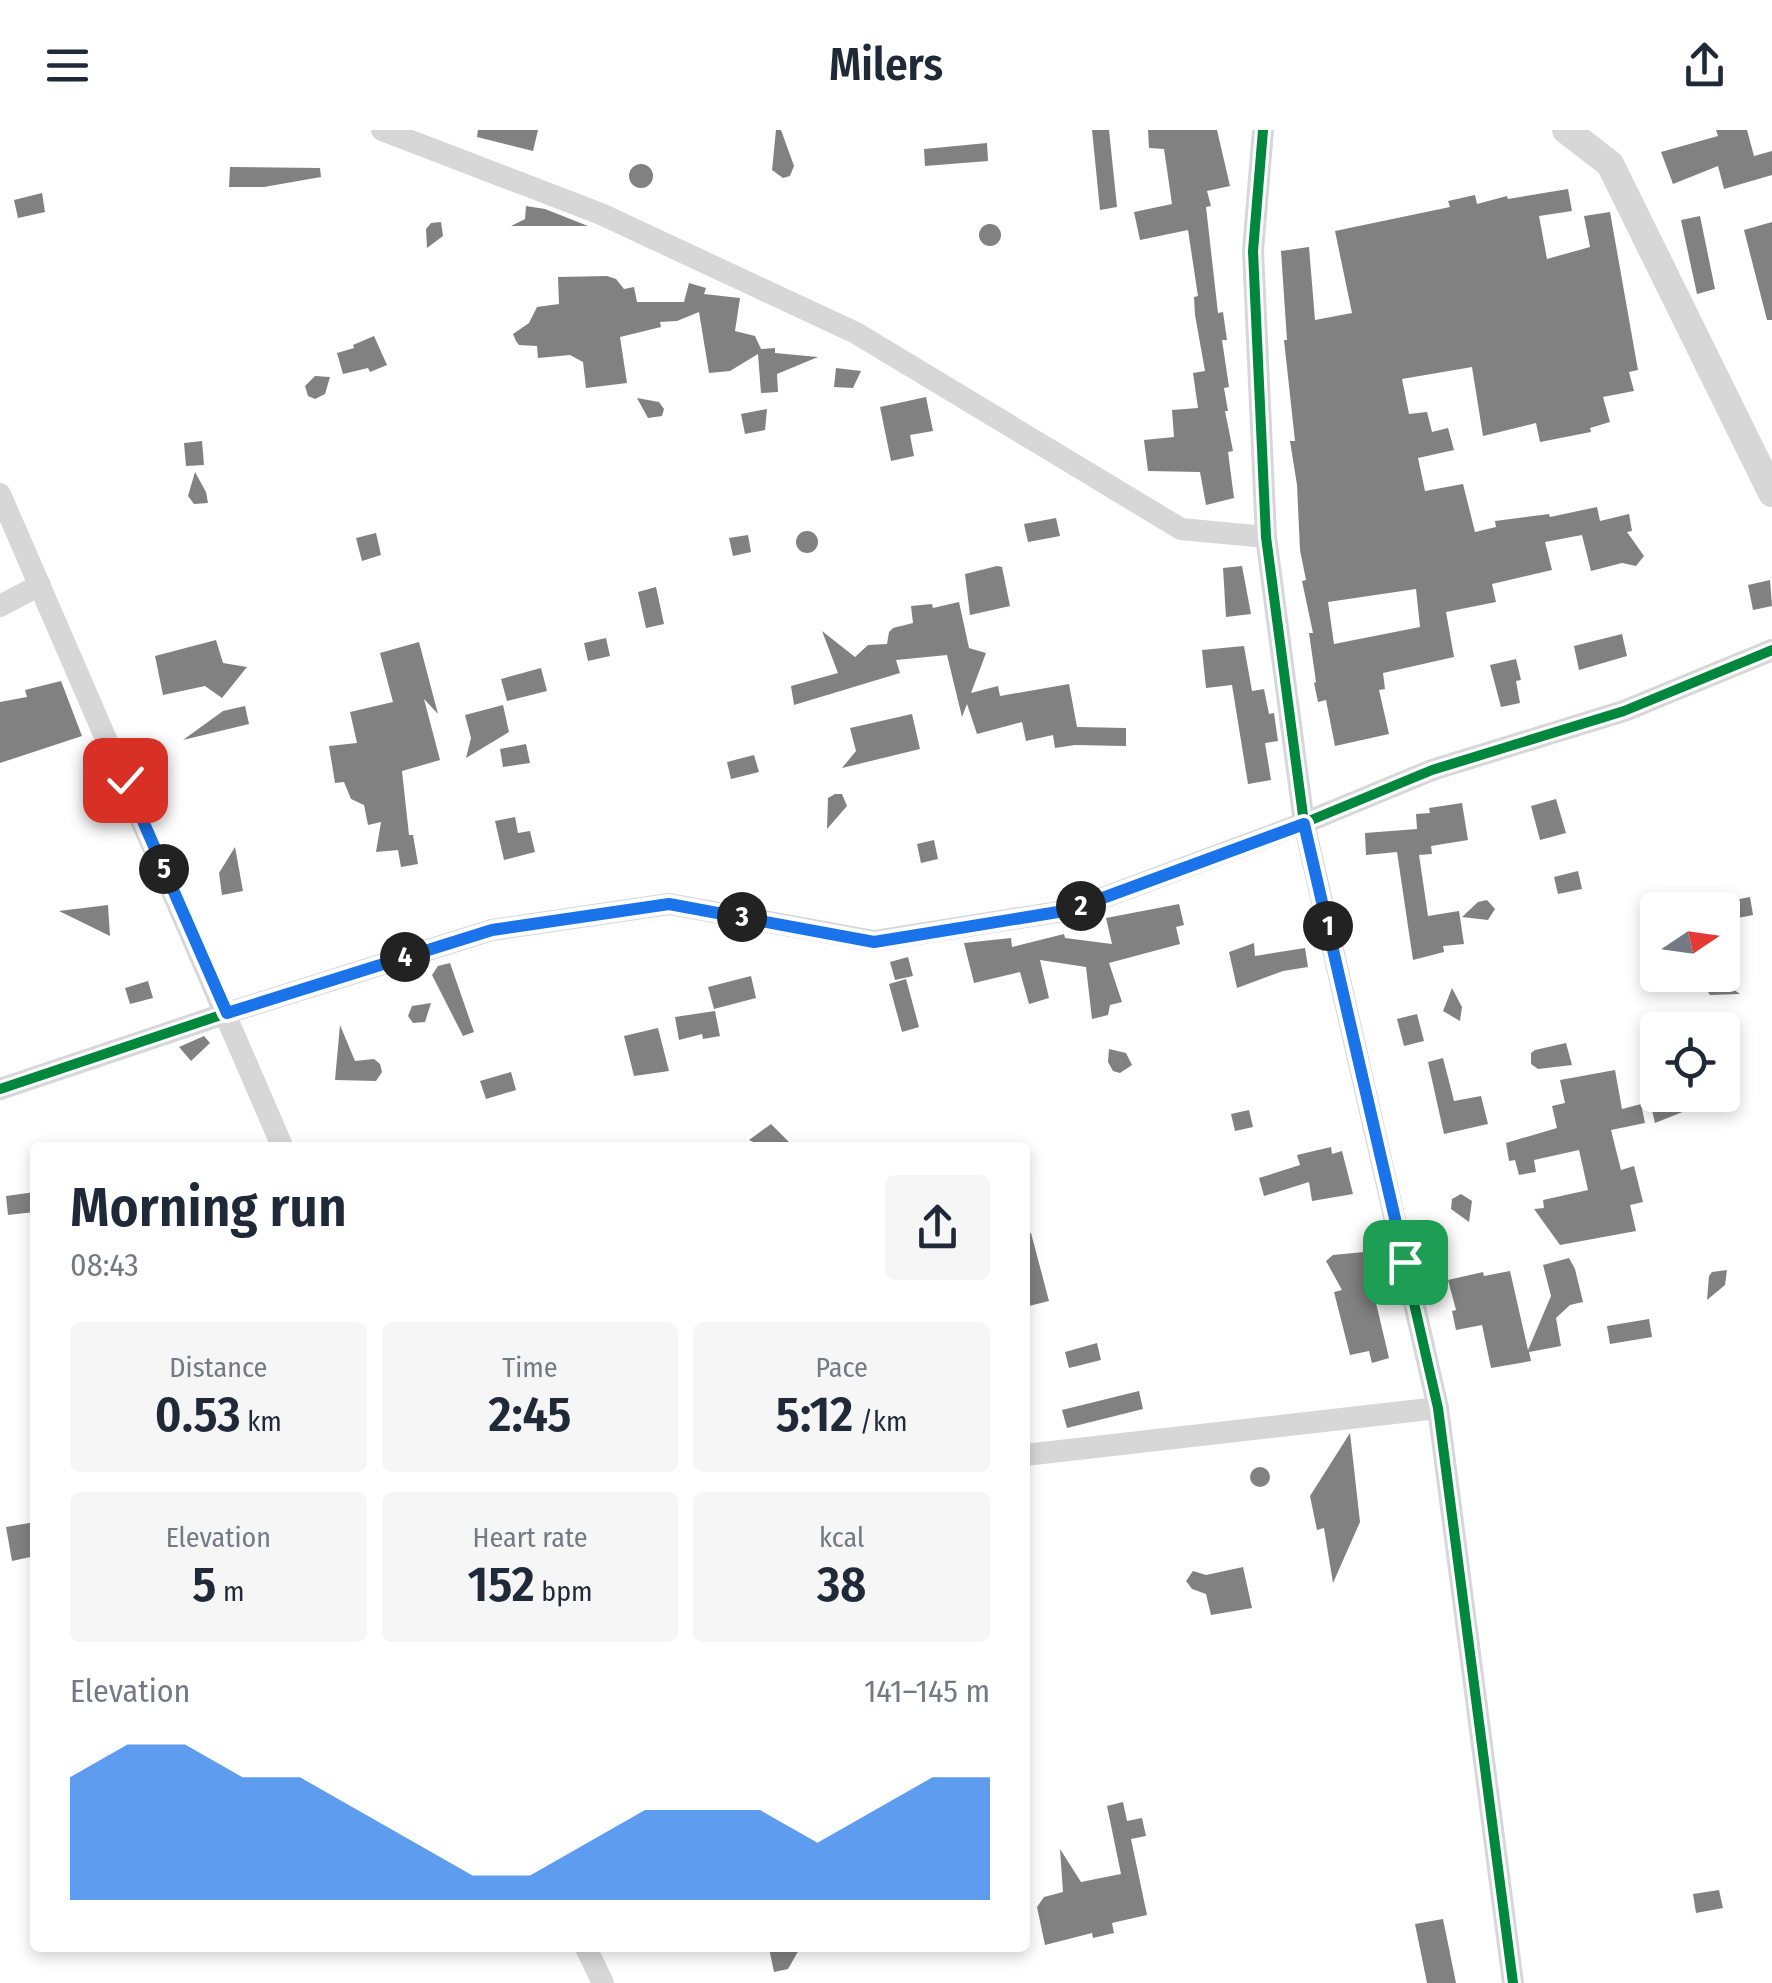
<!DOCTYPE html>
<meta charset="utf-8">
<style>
body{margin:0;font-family:"Fira Sans Condensed",sans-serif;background:#f6f6f7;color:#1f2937;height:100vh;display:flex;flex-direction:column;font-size:38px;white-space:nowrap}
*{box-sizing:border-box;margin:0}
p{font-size:32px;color:#747a83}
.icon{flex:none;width:55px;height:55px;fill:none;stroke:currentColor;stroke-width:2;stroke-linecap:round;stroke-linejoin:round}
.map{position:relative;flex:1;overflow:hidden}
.details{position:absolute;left:30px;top:1012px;width:1000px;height:810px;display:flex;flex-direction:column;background:#fff;border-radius:10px;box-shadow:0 5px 15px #0003}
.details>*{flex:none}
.needle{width:65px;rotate:77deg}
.controls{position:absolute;left:1640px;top:762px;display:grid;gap:20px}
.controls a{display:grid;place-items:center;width:100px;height:100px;border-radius:10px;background:#fff;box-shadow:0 5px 15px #0003;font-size:50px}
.pin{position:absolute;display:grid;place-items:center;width:85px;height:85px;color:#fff;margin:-42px;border-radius:20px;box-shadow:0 5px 15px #0006}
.km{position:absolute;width:50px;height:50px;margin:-25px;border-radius:50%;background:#222;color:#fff;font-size:28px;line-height:50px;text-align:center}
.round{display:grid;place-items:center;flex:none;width:105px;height:105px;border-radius:10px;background:#f6f6f7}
.headline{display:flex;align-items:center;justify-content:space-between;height:170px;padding:0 40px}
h1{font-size:55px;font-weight:600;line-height:75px}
.stats{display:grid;grid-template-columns:repeat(3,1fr);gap:15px;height:170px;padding:10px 40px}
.stats div{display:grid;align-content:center;border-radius:10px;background:#f6f6f7;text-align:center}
.stats b{font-size:50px;font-weight:600}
.stats small{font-size:28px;font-weight:400}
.stats p{font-size:28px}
.chart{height:280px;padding:20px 40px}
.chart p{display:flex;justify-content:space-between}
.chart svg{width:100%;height:180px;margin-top:10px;fill:#1a73e8;opacity:.7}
header{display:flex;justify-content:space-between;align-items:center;height:130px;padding:0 40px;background:#fff;font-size:45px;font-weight:600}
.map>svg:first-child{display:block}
.building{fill:#818181;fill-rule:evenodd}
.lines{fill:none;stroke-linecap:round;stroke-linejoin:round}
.minor{stroke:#d7d7d7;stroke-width:22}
.tertiary{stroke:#d7d7d7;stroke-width:28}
.cycleway-casing{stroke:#fff;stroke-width:16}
.cycleway{stroke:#00873e;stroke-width:10}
.route-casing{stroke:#fff;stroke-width:20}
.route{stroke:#1a73e8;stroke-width:12}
</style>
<header><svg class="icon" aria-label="menu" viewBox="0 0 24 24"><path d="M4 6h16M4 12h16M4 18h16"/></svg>Milers<svg class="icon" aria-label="share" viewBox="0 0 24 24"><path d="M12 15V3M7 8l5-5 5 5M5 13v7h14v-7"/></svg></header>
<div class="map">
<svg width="1772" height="1853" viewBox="0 0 1772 1853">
<rect width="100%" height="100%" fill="#fff"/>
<g class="building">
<polygon points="478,0 538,0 533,21 477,7"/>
<polygon points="776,0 781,0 794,36 790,46 783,48 772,40"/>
<polygon points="1092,0 1109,0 1117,77 1100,80"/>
<polygon points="1148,0 1217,0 1230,56 1207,61 1211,76 1206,77 1218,183 1223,182 1227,210 1222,210 1229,257 1224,258 1228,281 1225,281 1233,321 1228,322 1234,368 1206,375 1200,342 1148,341 1144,310 1174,307 1172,280 1198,278 1193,243 1205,241 1195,185 1194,167 1198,166 1188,100 1140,110 1134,82 1172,74 1164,19 1149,18"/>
<polygon points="1716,0 1747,0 1754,26 1772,21 1772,45 1724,59 1718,36 1673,54 1661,22 1718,6"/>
<polygon points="987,13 988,31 925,36 924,19"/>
<circle cx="641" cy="46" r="12"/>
<polygon points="230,37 320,38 321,47 264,57 229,57"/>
<path d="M1568 59 1572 81 1539 86 1547 129 1590 117 1584 86 1610 82 1638 240 1629 242 1634 261 1603 267 1610 292 1590 298 1591 302 1540 312 1536 293 1483 306 1472 237 1402 249 1409 284 1427 282 1432 302 1448 298 1454 320 1418 328 1425 361 1463 354 1475 402 1496 397 1495 391 1549 384 1550 387 1597 377 1600 391 1629 384 1632 401 1627 402 1644 426 1636 436 1622 433 1591 441 1582 405 1545 412 1552 440 1492 454 1496 472 1446 482 1454 527 1383 543 1385 559 1379 560 1389 604 1335 616 1326 570 1318 572 1314 553 1316 552 1309 503H1313L1302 451 1306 450 1300 420 1297 355 1290 311H1295L1284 210H1287L1281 121 1309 117 1315 190 1352 183 1335 101 1450 77 1448 71 1475 65 1477 74 1507 66 1508 69ZM1416 459 1420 497 1334 514 1328 472Z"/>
<polygon points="42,63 45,82 18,88 14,70"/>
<polygon points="526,76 545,79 588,96 511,96 525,89"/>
<polygon points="1700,86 1715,159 1697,164 1681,90"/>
<polygon points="441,92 443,106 427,118 426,99 431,93"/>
<polygon points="1772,92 1772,190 1767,190 1744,100"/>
<circle cx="990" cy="105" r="11"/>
<polygon points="607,146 616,149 624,159 634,157 637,172 684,172 689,153 706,158 704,164 740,168 735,201 755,206 761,219 775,218 775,223 818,227 777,244 778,262 761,263 758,224 730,241 709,243 699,182 677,191 660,192 661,197 620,207 627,253 586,258 583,232 570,225 538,228 537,216 519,215 516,211 513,204 529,193 537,177 559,174 558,147"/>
<polygon points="374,206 387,235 370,242 368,238 343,244 337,223 354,218 353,215"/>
<polygon points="836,238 861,241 853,258 834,257"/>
<polygon points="315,246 330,247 325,264 315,269 308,266 305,256"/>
<polygon points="926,267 933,301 910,305 914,326 891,331 880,277"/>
<polygon points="637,268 659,272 664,279 662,286 648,288"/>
<polygon points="767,279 765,300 745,304 741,284"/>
<polygon points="202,311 204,335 186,336 184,313"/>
<polygon points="195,342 206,362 208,373 194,374 188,366"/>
<polygon points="1056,388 1060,406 1028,412 1024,394"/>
<circle cx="807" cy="412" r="11"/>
<polygon points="376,403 381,425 362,431 356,408"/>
<polygon points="748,405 751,422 733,426 729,408"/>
<polygon points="997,436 1002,437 1010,476 970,485 965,444"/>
<polygon points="1242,436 1251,484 1226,487 1223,438"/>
<polygon points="1770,450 1772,476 1753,480 1748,455"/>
<polygon points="656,457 664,494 646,498 638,462"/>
<polygon points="959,472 969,518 986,523 971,563 998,556 1000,566 1069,554 1077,597 1126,598 1126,616 1075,615 1055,618 1053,605 1026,611 1022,592 977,604 967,574 962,587 947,525 896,530 900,543 794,575 791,556 838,543 822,501 855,527 868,515 887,514 889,502 893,498 913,493 911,476 932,474 933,478"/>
<polygon points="1622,504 1627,526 1579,540 1574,516"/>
<polygon points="606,508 610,526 588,531 584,513"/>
<polygon points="216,510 223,533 247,537 222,568 205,556 163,565 155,526"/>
<polygon points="419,512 438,584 424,569 440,630 402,641 409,705 413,705 418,734 401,737 398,720 376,722 381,692 368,695 364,675 351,669 344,652 335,653 329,616 357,613 350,582 393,572 380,523"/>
<polygon points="1244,516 1252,561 1264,559 1269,584 1274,583 1278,611 1265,613 1271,650 1248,654 1232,555 1206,558 1202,520"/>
<polygon points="1516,529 1521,550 1516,551 1520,573 1501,577 1490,535"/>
<polygon points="541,538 547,561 507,571 501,549"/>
<polygon points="61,551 82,606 0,633 0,572 27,567 25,560"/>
<polygon points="503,575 509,602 466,628 471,608 465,585"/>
<polygon points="245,576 249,594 183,610 223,581"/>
<polygon points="912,584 920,619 842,638 856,621 850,598"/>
<polygon points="526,614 530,633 503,637 500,619"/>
<polygon points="754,625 759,642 731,649 727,632"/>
<polygon points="835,664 842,664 847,676 827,699 828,668"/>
<polygon points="1556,669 1566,703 1540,710 1531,676"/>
<polygon points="1462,673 1468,710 1431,716 1432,724 1419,725 1428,786 1459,781 1464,814 1443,816 1444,822 1413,830 1397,722 1366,725 1365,703 1417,699 1416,684 1430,683 1429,678"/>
<polygon points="515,687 518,703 530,701 535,722 504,730 495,691"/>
<polygon points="934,710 938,729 921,733 917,714"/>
<polygon points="235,717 243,761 222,765 219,743"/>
<polygon points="1578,741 1582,759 1558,764 1554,747"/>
<polygon points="1750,767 1753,785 1722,791 1719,773"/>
<polygon points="1487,770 1495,779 1488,790 1462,787 1478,772"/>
<polygon points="1179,774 1184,795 1176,797 1180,814 1109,833 1122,872 1110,875 1108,885 1092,889 1086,837 1040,830 1049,868 1029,874 1020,842 974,853 964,813 1011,808 1012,817 1064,804 1065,808 1112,814 1106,788"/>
<polygon points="108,775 110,806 59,781"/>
<polygon points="1254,813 1255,826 1305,818 1308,837 1283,841 1237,858 1229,822"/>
<polygon points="908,827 913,846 895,850 890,832"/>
<polygon points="450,833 474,902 463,906 432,845 438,836"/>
<polygon points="751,846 756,868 714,879 708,857"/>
<polygon points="1706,847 1716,847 1740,864 1710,865 1704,856"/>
<polygon points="906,849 919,897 902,902 889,854"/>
<polygon points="148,851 153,868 130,874 125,858"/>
<polygon points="1452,858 1462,877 1460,891 1443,881"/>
<polygon points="431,873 425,892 413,893 408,886 412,876"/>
<polygon points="715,881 720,906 703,909 702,904 679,910 675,887"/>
<polygon points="1417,884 1424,911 1404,916 1397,889"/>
<polygon points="340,895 355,931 374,929 380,934 382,942 376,951 335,950"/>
<polygon points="658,898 669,941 634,946 624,906"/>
<polygon points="204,906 210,913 191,931 179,917"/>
<polygon points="1566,913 1572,935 1538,939 1531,934 1531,923 1535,920"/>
<polygon points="1109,919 1126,923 1132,935 1120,943 1113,941 1108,932"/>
<polygon points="1443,928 1454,971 1481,966 1488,994 1444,1004 1428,932"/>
<polygon points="1615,940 1622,979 1641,974 1645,993 1611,1000 1621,1040 1634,1036 1643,1072 1630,1075 1636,1101 1560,1115 1534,1079 1544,1078 1543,1070 1588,1060 1579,1020 1534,1030 1536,1042 1519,1045 1515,1030 1509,1031 1506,1013 1557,998 1552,976 1565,973 1560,950"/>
<polygon points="511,942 516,960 486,969 480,951"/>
<polygon points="1679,965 1685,981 1655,993 1651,976"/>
<polygon points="1249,980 1253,997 1235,1001 1231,984"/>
<polygon points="771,994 795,1018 765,1018 749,1010"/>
<polygon points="1331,1017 1332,1024 1342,1021 1353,1064 1312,1071 1309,1052 1264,1066 1259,1048 1300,1035 1297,1025"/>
<polygon points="35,1062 35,1082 8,1085 6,1066"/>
<polygon points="1461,1064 1472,1071 1469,1092 1451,1079 1452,1069"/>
<polygon points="1031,1103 1049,1171 1025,1177 1025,1104"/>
<polygon points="1364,1122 1389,1228 1372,1233 1369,1221 1350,1225 1334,1162 1342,1160 1326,1131 1333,1125"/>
<polygon points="1569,1128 1575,1139 1583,1172 1570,1175 1556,1188 1561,1216 1529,1222 1531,1231 1491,1238 1482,1195 1456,1200 1452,1181 1456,1180 1448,1150 1483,1142 1484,1146 1510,1141 1528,1220 1551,1166 1543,1135"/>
<polygon points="1727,1140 1725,1155 1707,1170 1709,1146 1712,1142"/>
<polygon points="1649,1189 1652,1207 1610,1214 1607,1196"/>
<polygon points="1097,1213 1101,1230 1069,1238 1065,1222"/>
<polygon points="1139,1261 1143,1279 1067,1298 1062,1280"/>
<polygon points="1350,1303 1360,1392 1333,1453 1324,1398 1317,1400 1310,1366"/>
<circle cx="1260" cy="1347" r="10"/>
<polygon points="35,1392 35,1426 12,1431 6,1397"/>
<polygon points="1243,1437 1252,1478 1211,1485 1206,1464 1192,1459 1186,1451 1193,1441 1206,1445"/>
<polygon points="1123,1672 1127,1691 1142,1688 1146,1706 1131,1709 1147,1785 1112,1793 1114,1803 1093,1808 1092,1803 1045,1815 1037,1777 1044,1767 1063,1762 1060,1719 1081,1752 1121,1744 1107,1676"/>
<polygon points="1719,1760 1723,1778 1696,1783 1693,1764"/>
<polygon points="1443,1789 1456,1853 1427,1853 1415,1794"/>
<polygon points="769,1818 800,1818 788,1839 774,1842"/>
</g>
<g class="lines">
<g class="minor">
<polyline points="382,0 601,84 856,203 1181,399 1266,407"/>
<polyline points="1263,0 1253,121 1266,407 1304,693 1438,1278 1513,1853"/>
<polyline points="0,364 283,1018"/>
<polyline points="0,476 40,455"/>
<polyline points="0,959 227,883 492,800 669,774 874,811 1070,780 1304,693 1432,640 1624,581 1772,520"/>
<polyline points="1025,1325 1438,1278"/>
<polyline points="586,1818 603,1853"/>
</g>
<polyline class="tertiary" points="1566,0 1610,34 1772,363"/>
<g class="cycleway-casing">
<g id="cycleway">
<polyline points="1263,0 1253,121 1266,407 1304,693 1438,1278 1513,1853"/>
<polyline points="0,959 227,883 492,800 669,774 874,811 1070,780 1304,693 1432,640 1624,581 1772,520"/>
</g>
</g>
<use href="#cycleway" class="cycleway"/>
</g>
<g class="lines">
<g class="route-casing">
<polyline id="route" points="125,650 227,883 492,800 669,774 874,812 1070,780 1304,694 1405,1132"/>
</g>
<use href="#route" class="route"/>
</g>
</svg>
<div class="controls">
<a><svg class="needle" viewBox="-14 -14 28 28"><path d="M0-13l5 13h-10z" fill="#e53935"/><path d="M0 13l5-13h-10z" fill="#747a83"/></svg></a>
<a><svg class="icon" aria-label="locate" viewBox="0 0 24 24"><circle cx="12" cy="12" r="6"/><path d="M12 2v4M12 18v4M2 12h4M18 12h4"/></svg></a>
</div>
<div class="pin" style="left:1405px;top:1132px;background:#1e9e55"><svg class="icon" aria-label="arrive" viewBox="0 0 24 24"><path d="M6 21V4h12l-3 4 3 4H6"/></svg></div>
<div class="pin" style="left:125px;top:650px;background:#d93025"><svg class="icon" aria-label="check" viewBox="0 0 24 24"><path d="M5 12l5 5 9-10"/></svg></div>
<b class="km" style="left:1328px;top:796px">1</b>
<b class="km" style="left:1081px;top:776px">2</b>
<b class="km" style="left:742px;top:787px">3</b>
<b class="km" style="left:405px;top:827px">4</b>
<b class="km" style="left:164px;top:739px">5</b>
<section class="details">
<div class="headline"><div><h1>Morning run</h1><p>08:43</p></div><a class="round"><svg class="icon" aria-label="share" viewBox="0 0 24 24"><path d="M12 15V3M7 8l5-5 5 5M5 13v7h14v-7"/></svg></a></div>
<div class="stats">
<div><p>Distance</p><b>0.53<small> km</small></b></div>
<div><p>Time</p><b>2:45</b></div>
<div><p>Pace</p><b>5:12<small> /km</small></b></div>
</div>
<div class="stats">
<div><p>Elevation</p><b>5<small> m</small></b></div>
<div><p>Heart rate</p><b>152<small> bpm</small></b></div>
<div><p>kcal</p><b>38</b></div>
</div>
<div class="chart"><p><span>Elevation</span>141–145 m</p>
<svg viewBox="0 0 160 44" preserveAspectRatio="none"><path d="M0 44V14L10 6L20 6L30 14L40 14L50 22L60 30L70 38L80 38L90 30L100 22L110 22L120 22L130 30L140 22L150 14L160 14V44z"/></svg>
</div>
</section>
</div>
